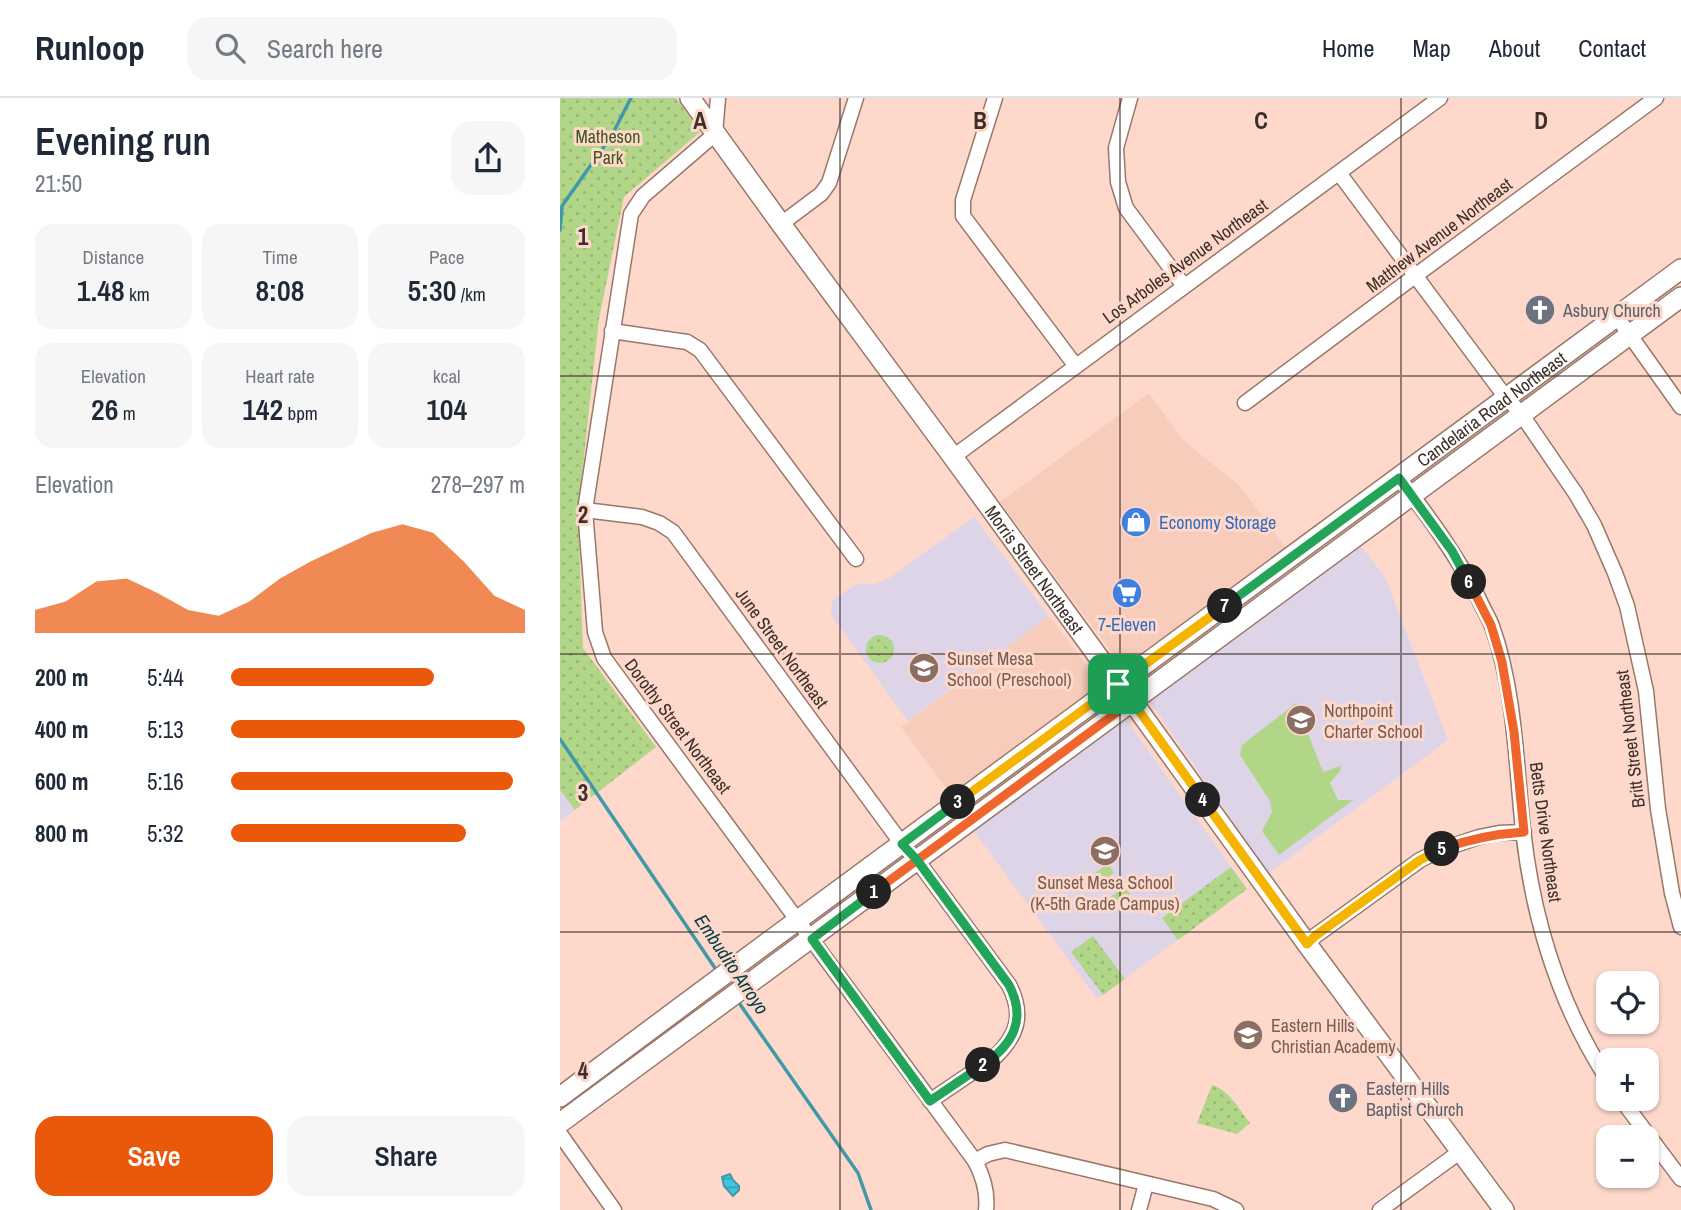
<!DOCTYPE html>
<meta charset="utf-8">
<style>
body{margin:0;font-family:"Archivo Narrow",sans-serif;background:#f6f6f7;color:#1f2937;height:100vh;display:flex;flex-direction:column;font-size:26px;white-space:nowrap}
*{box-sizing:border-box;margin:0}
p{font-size:23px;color:#747a83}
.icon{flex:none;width:38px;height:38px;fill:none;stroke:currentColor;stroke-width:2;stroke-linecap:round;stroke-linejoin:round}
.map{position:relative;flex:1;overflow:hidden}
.sheet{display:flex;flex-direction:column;background:#fff;width:560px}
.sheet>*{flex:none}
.controls{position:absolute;left:1036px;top:873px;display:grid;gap:14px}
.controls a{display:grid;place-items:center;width:63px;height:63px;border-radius:14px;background:#fff;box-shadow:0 2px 5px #0004;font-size:35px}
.pin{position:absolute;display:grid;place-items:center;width:60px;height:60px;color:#fff;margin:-30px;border-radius:14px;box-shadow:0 4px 10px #0006}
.km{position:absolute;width:35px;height:35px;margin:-18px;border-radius:50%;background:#222;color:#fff;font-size:19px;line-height:35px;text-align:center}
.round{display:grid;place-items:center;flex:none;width:74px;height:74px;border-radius:21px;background:#f6f6f7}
.overview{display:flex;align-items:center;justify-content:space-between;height:119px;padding:0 35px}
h1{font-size:38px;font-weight:600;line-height:52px}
.figures{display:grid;grid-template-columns:repeat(3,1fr);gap:10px;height:119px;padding:7px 35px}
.figures div{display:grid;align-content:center;border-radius:18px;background:#f6f6f7;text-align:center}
.figures b{font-size:30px;font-weight:600}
.figures small{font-size:19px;font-weight:400}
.figures p{font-size:19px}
.chart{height:196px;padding:14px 35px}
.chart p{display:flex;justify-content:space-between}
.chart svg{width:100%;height:126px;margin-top:7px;fill:#ea580c;opacity:.7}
.cta{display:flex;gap:14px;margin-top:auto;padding:14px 35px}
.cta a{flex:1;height:80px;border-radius:21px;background:#ea580c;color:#fff;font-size:28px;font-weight:600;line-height:80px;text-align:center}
.cta a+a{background:#f6f6f7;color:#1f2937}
ul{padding:0 35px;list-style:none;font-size:23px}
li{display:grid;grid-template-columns:112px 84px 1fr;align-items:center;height:52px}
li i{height:18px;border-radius:9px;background:#ea580c}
header{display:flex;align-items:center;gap:42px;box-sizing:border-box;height:98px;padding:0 35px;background:#fff;border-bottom:2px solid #e0e1e3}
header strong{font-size:33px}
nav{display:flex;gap:38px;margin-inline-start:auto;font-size:24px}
.search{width:490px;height:63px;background:#f6f6f7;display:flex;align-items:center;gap:18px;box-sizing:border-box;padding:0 24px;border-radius:21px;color:#747a83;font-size:26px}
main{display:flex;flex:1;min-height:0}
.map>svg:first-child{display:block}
.built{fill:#f8ccbb}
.education{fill:#ded4e8}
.grass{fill:#b2d688}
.park{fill:url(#park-dots)}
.water{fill:url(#water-rules);stroke:#4099a8;stroke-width:2}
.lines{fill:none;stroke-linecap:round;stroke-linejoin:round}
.stream{stroke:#4099a8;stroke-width:3.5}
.street-casing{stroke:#99786b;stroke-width:17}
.secondary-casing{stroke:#99786b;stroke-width:22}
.street{stroke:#fff;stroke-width:14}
.secondary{stroke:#fff;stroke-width:19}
.split-1-casing{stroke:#fff;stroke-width:14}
.split-2-casing{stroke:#fff;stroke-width:14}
.split-3-casing{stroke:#fff;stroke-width:14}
.split-4-casing{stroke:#fff;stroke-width:14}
.split-5-casing{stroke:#fff;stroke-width:14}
.split-6-casing{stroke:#fff;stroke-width:14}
.split-7-casing{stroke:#fff;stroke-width:14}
.split-8-casing{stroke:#fff;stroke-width:14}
.split-1{stroke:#f0652b;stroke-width:9}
.split-2{stroke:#22a559;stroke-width:9}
.split-3{stroke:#22a559;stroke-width:9}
.split-4{stroke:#f5b400;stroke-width:9}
.split-5{stroke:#f5b400;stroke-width:9}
.split-6{stroke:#f0652b;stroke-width:9}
.split-7{stroke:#22a559;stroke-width:9}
.split-8{stroke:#f5b400;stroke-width:9}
.grid{fill:none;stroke:#3d2f2a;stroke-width:2;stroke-opacity:0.55}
.labels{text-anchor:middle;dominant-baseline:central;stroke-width:6;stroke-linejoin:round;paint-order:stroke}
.park-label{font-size:18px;fill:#40581f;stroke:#fed9cb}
.street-label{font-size:18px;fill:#3d2f2a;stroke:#fed9cb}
.worship-label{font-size:18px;fill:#5b616d;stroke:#fed9cb;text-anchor:start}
.shop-label{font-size:18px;fill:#366cbe;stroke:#fed9cb;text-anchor:start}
.education-label{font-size:18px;fill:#785e54;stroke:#fed9cb;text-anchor:start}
.water-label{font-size:19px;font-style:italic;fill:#003d47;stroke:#fed9cb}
.grid-label{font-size:23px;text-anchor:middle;font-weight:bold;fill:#3d2f2a;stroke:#fed9cb;stroke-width:6;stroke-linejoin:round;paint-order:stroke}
</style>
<header>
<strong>Runloop</strong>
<div class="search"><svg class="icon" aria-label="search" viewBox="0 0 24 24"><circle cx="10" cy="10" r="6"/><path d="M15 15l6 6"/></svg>Search here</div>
<nav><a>Home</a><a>Map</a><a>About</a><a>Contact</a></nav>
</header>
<main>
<section class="sheet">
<div class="overview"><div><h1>Evening run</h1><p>21:50</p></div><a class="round"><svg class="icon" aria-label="share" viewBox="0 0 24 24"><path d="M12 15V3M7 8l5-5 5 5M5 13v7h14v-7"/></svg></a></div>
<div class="figures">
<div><p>Distance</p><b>1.48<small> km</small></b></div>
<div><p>Time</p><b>8:08</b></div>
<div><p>Pace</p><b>5:30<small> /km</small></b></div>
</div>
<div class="figures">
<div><p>Elevation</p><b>26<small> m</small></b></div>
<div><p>Heart rate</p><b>142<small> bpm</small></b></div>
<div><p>kcal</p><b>104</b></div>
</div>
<div class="chart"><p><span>Elevation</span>278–297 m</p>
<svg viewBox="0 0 160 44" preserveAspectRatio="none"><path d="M0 44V36L10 33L20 26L30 25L40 30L50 36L60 38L70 33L80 25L90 19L100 14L110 9L120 6L130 9L140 19L150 31L160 36V44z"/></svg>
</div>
<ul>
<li><b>200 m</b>5:44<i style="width:69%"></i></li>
<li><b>400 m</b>5:13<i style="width:100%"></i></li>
<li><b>600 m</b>5:16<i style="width:96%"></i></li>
<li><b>800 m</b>5:32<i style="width:80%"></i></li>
</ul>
<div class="cta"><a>Save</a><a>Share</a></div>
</section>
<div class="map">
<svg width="1121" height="1112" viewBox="0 0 1121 1112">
<defs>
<pattern id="park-dots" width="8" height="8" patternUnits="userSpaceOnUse" patternTransform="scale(1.75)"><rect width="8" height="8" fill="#b2d688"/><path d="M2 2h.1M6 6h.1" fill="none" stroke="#9ab876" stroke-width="1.8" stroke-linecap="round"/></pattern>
<pattern id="water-rules" width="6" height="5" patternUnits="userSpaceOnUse" patternTransform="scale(1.75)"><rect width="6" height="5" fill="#41c6de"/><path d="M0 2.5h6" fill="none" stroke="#38a1b4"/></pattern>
</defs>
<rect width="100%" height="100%" fill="#fed9cb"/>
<g class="built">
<polygon points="589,295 624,343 680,388 728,452 564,571 440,404"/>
<polygon points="489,518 538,582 538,587 534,593 392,698 341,629"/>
</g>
<g class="education">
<polygon points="414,419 489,518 348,623 271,517 272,502 296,486 314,486 326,482"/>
<polygon points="801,448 825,479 888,642 709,775 588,601 766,470"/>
<polygon points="562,616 687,791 537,901 411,729"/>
<polygon points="0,692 15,712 0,723"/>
</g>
<g class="grass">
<polygon points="736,605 763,674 780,668 781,672 770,685 778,702 793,702 719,757 702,733 712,714 710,703 680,657 682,647"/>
<polygon points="548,766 554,775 536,788 529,779"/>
<polygon points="565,789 570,796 552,811 546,802"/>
</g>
<g class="park">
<polygon points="0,0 116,0 140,34 64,99 39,221 18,412 23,550 96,649 15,712 0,692"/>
<circle cx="320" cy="551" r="14"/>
<polygon points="671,769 687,791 618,842 602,820"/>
<polygon points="533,838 565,881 543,897 511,854"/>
<path d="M652 987C669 992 679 1011 690 1025L677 1036 637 1025Z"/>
</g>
<polygon class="water" points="170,1076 173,1082 179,1088 179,1092 173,1098 164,1088 162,1079"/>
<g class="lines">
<g class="stream">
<polyline points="0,132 2,108 52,37 71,0"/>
<polyline points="0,641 157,873"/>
<polyline points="177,902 298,1075 311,1112"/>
</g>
<g class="street-casing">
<g id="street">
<path d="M158 0 155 36 83 98 71 116 25 412 35 534 44 560 415 1063C423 1078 428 1095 426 1112"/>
<polyline points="435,0 403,102 403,118 515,267"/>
<polyline points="570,0 556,50 558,84 566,110 624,188"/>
<polyline points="779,75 941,293 962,317 1016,396 1034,427 1055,475 1067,508 1086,593 1098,711 1112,795 1121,829"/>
<polyline points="221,126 261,96 269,85 296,0"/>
<polyline points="1057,219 1121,309"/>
<polyline points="52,233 127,244 140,252 296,461"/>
<polyline points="685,305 863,172 1096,0"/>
<polyline points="393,359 880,0"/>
<path d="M839 380C868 418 896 456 918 499 922 509 928 518 932 528 955 592 956 666 963 732 973 821 999 907 1048 982"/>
<path d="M25 412 82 419 99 425 113 434 342 746 357 762 449 887C464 916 458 937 435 959L370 1003"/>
<polyline points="747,846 755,838 860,762 880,752 919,739 939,735 964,734"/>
<polyline points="1061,1001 1121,1081"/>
<polyline points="0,1036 54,1112"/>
<polyline points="415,1063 428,1056 445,1052 653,1101 676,1112"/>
<polyline points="579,1112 586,1086"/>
<polyline points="820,1112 901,1053"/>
</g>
</g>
<g class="secondary-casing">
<g id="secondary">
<path id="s1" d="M130 0 221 126 393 359 558 586 572 603 747 846 944 1112"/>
<path id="s2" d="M0 999 177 867 1121 171"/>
<polyline points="0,1025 1121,199"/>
</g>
</g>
<use href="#street" class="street"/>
<use href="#secondary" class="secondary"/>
</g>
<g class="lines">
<g class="split-1-casing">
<polyline id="split-1" points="314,794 572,603 558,586"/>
</g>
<g class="split-2-casing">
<polyline id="split-2" points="314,794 252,841 370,1003 423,967"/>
</g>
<g class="split-3-casing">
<path id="split-3" d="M398 704 342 746 357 762 449 887C467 922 453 946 423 967"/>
</g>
<g class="split-4-casing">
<polyline id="split-4" points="398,704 558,586 572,603 643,702"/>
</g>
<g class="split-5-casing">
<polyline id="split-5" points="643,702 747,846 755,838 860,762 882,751"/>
</g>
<g class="split-6-casing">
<path id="split-6" d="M882 751C909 741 934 736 964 734L954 634 942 564 931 527 909 484"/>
</g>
<g class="split-7-casing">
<polyline id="split-7" points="665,508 839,380 892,453 909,484"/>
</g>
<g class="split-8-casing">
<polyline id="split-8" points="558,586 665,508"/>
</g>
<use href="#split-1" class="split-1"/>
<use href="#split-2" class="split-2"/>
<use href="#split-3" class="split-3"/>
<use href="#split-4" class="split-4"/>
<use href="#split-5" class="split-5"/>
<use href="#split-6" class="split-6"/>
<use href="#split-7" class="split-7"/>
<use href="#split-8" class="split-8"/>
</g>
<path class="grid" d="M280 0V1112M560 0V1112M841 0V1112M0 278H1121M0 556H1121M0 834H1121"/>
<defs>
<g id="church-disc" transform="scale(1.575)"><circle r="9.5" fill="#6b7280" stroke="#fed9cb"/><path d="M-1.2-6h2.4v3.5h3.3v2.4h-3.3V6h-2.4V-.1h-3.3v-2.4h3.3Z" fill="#fff"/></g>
<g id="shop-disc" transform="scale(1.575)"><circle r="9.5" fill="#3f7fe0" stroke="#fed9cb"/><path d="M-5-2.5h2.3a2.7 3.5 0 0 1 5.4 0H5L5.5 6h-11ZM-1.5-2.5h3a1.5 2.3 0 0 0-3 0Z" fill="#fff"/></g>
<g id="supermarket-disc" transform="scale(1.575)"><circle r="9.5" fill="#3f7fe0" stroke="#fed9cb"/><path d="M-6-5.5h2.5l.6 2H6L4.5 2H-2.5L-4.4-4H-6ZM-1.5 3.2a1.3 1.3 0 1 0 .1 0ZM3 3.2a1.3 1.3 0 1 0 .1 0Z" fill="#fff"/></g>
<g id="school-disc" transform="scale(1.575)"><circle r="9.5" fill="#8d6e63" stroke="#fed9cb"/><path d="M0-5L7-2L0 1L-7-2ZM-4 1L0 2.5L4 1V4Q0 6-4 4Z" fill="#fff"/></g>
</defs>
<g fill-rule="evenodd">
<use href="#church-disc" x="980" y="212"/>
<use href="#shop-disc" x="576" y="424"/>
<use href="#supermarket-disc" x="567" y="495"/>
<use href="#school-disc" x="364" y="570"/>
<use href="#school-disc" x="741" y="622"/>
<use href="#school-disc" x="545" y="753"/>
<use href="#school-disc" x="688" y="937"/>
<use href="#church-disc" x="783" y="1000"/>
</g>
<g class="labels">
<g class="park-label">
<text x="48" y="38">Matheson<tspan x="48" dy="21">Park</tspan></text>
</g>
<g class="street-label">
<text transform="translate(879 137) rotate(-37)">Matthew Avenue Northeast</text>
<text transform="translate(625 163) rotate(-36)">Los Arboles Avenue Northeast</text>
<text stroke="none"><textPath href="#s2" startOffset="1158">Candelaria Road Northeast</textPath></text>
<text stroke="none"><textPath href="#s1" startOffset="584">Morris Street Northeast</textPath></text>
<text transform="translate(222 550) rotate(54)">June Street Northeast</text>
<text transform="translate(118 628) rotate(53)">Dorothy Street Northeast</text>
<text transform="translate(1070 641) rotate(-97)">Britt Street Northeast</text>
<text transform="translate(986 734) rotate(82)">Betts Drive Northeast</text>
</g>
<g class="worship-label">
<text x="1003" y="212">Asbury Church</text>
<text x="806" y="990">Eastern Hills<tspan x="806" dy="21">Baptist Church</tspan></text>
</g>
<g class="shop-label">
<text x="599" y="424">Economy Storage</text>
<text x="567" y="526" text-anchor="middle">7-Eleven</text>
</g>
<g class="education-label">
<text x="387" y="560">Sunset Mesa<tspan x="387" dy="21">School (Preschool)</tspan></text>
<text x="764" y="612">Northpoint<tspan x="764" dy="21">Charter School</tspan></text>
<text x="545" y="784" text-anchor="middle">Sunset Mesa School<tspan x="545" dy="21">(K-5th Grade Campus)</tspan></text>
<text x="711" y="927">Eastern Hills<tspan x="711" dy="21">Christian Academy</tspan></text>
</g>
<g class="water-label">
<text transform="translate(172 866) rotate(56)">Embudito Arroyo</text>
</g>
</g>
<g class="grid-label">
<text x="140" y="31">A</text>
<text x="420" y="31">B</text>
<text x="701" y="31">C</text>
<text x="981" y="31">D</text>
<text x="23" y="147">1</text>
<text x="23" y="425">2</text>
<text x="23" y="703">3</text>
<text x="23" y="981">4</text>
</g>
</svg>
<div class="controls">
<a><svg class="icon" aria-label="locate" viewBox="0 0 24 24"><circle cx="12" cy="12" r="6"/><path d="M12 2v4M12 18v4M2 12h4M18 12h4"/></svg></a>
<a>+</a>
<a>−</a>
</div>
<div class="pin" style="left:558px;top:586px;background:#1e9e55"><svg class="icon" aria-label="arrive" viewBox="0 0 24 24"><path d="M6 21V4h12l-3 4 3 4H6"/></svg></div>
<b class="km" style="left:314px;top:794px">1</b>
<b class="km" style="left:423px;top:967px">2</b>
<b class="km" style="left:398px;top:704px">3</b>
<b class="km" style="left:643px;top:702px">4</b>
<b class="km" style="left:882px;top:751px">5</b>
<b class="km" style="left:909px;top:484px">6</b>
<b class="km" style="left:665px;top:508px">7</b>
</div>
</main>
